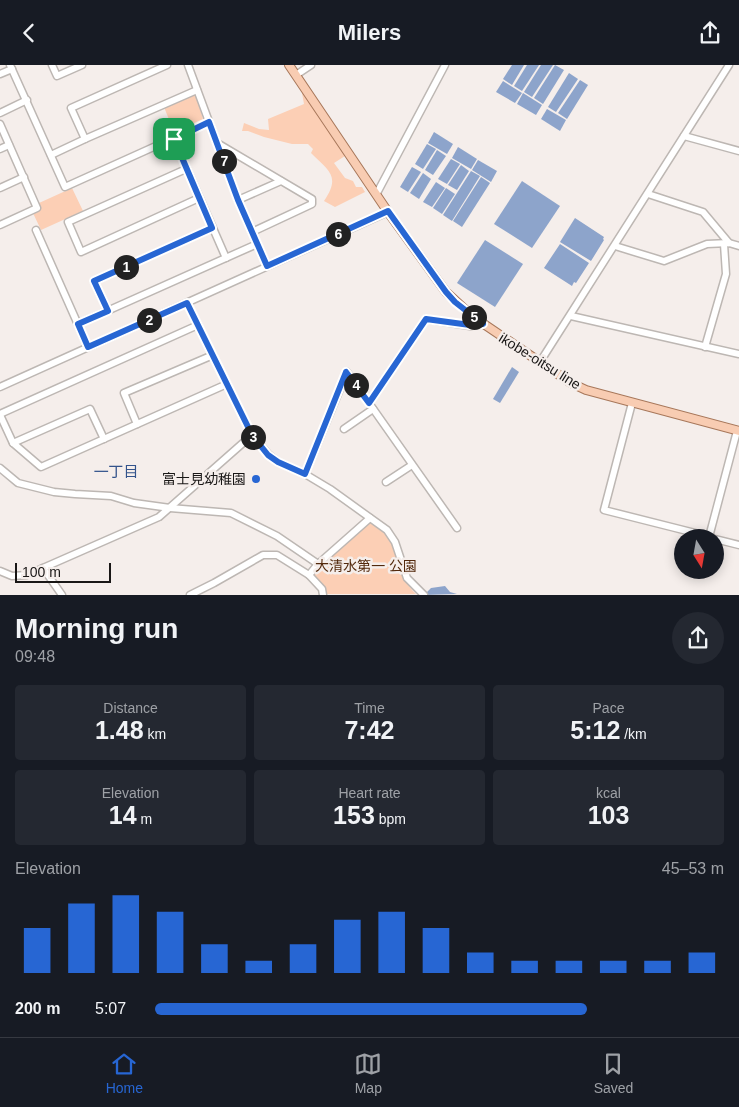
<!DOCTYPE html>
<meta charset="utf-8">
<style>
body{margin:0;font-family:Helvetica,"Noto Sans JP",sans-serif;background:#242831;color:#f1f3f6;height:100vh;display:flex;flex-direction:column;font-size:19px;white-space:nowrap}
*{box-sizing:border-box;margin:0}
p{font-size:16px;color:#9ea1a6}
.icon{flex:none;width:28px;height:28px;fill:none;stroke:currentColor;stroke-width:2;stroke-linecap:round;stroke-linejoin:round}
.map{position:relative;height:530px;overflow:hidden}
.side{display:flex;flex-direction:column;background:#171b24;flex:1}
.side>*{flex:none}
.needle{width:32px;rotate:169deg}
.buttons{position:absolute;left:674px;top:464px;display:grid;gap:10px}
.buttons a{display:grid;place-items:center;width:50px;height:50px;border-radius:50%;background:#171b24;box-shadow:0 2px 12px #0003;font-size:25px}
.scale{position:absolute;left:15px;bottom:12px;width:96px;box-sizing:border-box;padding-left:5px;border:2px solid #191716;border-top:0;font-size:14px;line-height:18px;white-space:nowrap;color:#191716;-webkit-text-stroke:4px #f5eeeb;paint-order:stroke}
.pin{position:absolute;display:grid;place-items:center;width:42px;height:42px;color:#fff;margin:-21px;border-radius:10px;box-shadow:0 2px 8px #0006}
.km{position:absolute;width:25px;height:25px;margin:-12px;border-radius:50%;background:#222;color:#fff;font-size:14px;line-height:25px;text-align:center}
.round{display:grid;place-items:center;flex:none;width:52px;height:52px;border-radius:26px;background:#242831}
.overview{display:flex;align-items:center;justify-content:space-between;height:85px;padding:0 15px}
h1{font-size:28px;font-weight:700;line-height:38px}
.metrics{display:grid;grid-template-columns:repeat(3,1fr);gap:8px;height:85px;padding:5px 15px}
.metrics div{display:grid;align-content:center;border-radius:5px;background:#242831;text-align:center}
.metrics b{font-size:25px;font-weight:700}
.metrics small{font-size:14px;font-weight:400}
.metrics p{font-size:14px}
.chart{height:140px;padding:10px 15px}
.chart p{display:flex;justify-content:space-between}
.chart svg{width:100%;height:90px;margin-top:5px;stroke:#2766d3;stroke-width:6}
ul{padding:0 15px;list-style:none;font-size:16px}
li{display:grid;grid-template-columns:80px 60px 1fr;align-items:center;height:38px}
li i{height:12px;border-radius:6px;background:#2766d3}
header{display:flex;justify-content:space-between;align-items:center;height:65px;padding:0 15px;background:#171b24;font-size:22px;font-weight:700}
.tab-bar{display:flex;justify-content:space-around;align-items:center;height:70px;border-top:1px solid #363941;background:#171b24;font-size:14px;color:#9ea1a6}
.tab-bar a{display:grid;justify-items:center;gap:2px}
.tab-bar .selected{color:#2766d3}
.map>svg:first-child{display:block}
.green{fill:#fccfb5}
.water{fill:#8da4cb}
.lines{fill:none;stroke-linecap:round;stroke-linejoin:round}
.minor-casing{stroke:#bdb7b3;stroke-width:9}
.major-casing{stroke:#a7775a;stroke-width:10}
.minor{stroke:#fff;stroke-width:6}
.major{stroke:#f8ccb2;stroke-width:8}
.route-casing{stroke:#fff;stroke-width:10}
.route{stroke:#2766d3;stroke-width:6}
.poi-dot{fill:#2766d3;stroke:#f5eeeb;stroke-width:2}
.labels{text-anchor:middle;dominant-baseline:central;stroke-width:5;stroke-linejoin:round;paint-order:stroke}
.street-label{font-size:14px;fill:#191716;stroke:#f5eeeb}
.poi-label{font-size:14px;fill:#191716;stroke:#f5eeeb;text-anchor:end}
.park-label{font-size:14px;fill:#53290c;stroke:#f5eeeb}
.neighbourhood-label{font-size:15px;fill:#33538b;stroke:#f5eeeb}
</style>
<header><svg class="icon" aria-label="back" viewBox="0 0 24 24"><path d="M15 5l-7 7 7 7"/></svg>Milers<svg class="icon" aria-label="share" viewBox="0 0 24 24"><path d="M12 15V3M7 8l5-5 5 5M5 13v7h14v-7"/></svg></header>
<div class="map">
<svg width="739" height="530" viewBox="0 0 739 530">
<rect width="100%" height="100%" fill="#f5eeeb"/>
<g class="green">
<path d="M304 26 345 91 334 98 345 113 353 116 356 122H362L365 127 335 142 324 136C341 111 329 106 311 88L313 84 308 79H292L264 72 248 66H242L244 58 259 64 269 65 268 54 304 39 302 28Z"/>
<polygon points="193,29 196,30 203,54 174,67 164,42"/>
<polygon points="72,123 83,146 41,165 33,148 41,144 39,138"/>
<path d="M371 457C379 463 387 468 391 477 401 498 398 511 416 529H326C325 518 317 518 314 508Z"/>
</g>
<g class="water">
<polygon points="512,0 524,0 512,20 503,14"/>
<polygon points="527,0 539,0 522,26 514,21"/>
<polygon points="541,0 553,0 532,32 524,27"/>
<polygon points="555,0 564,5 543,39 534,33"/>
<polygon points="569,8 578,14 556,47 548,42"/>
<polygon points="580,15 588,20 567,54 558,48"/>
<polygon points="503,16 522,28 515,38 496,27"/>
<polygon points="523,28 542,40 536,50 517,39"/>
<polygon points="547,44 566,55 560,66 541,54"/>
<polygon points="434,67 453,79 447,89 428,78"/>
<polygon points="427,79 436,84 423,104 415,99"/>
<polygon points="458,82 477,94 471,104 452,93"/>
<polygon points="437,85 446,91 433,110 425,105"/>
<polygon points="451,94 460,99 447,119 438,114"/>
<polygon points="478,95 497,106 491,117 472,105"/>
<polygon points="461,100 469,106 457,125 448,120"/>
<polygon points="412,102 421,107 408,127 400,122"/>
<polygon points="471,106 480,111 452,156 443,150"/>
<polygon points="423,108 431,114 419,134 410,128"/>
<polygon points="481,112 490,118 462,162 453,156"/>
<polygon points="522,116 560,141 532,183 494,159"/>
<polygon points="436,117 445,123 432,142 423,137"/>
<polygon points="446,123 455,129 442,149 433,143"/>
<polygon points="575,153 604,172 603,174 604,175 591,196 560,177"/>
<polygon points="485,175 523,199 495,242 457,218"/>
<polygon points="560,179 589,198 576,218 574,217 572,221 544,203"/>
<polygon points="512,302 519,307 500,338 493,334"/>
<polygon points="445,521 450,527 457,529 424,530 431,523"/>
</g>
<g class="lines">
<g class="minor-casing">
<g id="minor">
<polyline points="10,0 65,122 209,57"/>
<polyline points="52,0 57,11 82,0"/>
<polyline points="167,0 71,43 85,74 197,25"/>
<polyline points="188,0 238,135 267,201"/>
<polyline points="0,9 12,4"/>
<polyline points="296,10 311,0"/>
<polyline points="0,48 27,35"/>
<polyline points="0,59 37,143 0,160"/>
<polyline points="684,71 739,86"/>
<polyline points="174,74 226,193"/>
<polyline points="217,78 312,134 312,139 252,167"/>
<polyline points="0,84 9,80"/>
<polyline points="51,90 85,74"/>
<polyline points="186,104 68,157 81,187 199,133"/>
<polyline points="0,123 24,112"/>
<polyline points="377,128 445,0"/>
<polyline points="648,129 703,147 729,178"/>
<polyline points="238,135 281,116"/>
<polyline points="36,165 88,282"/>
<polyline points="615,181 664,196 707,179 729,178 739,181"/>
<polyline points="187,238 252,370 268,389 278,397 305,409 330,424 387,465 395,477 407,513 424,530"/>
<polyline points="108,246 94,216 212,163"/>
<polyline points="571,251 739,289"/>
<polyline points="78,259 257,179"/>
<polyline points="705,282 726,209 724,179"/>
<polyline points="540,297 729,0"/>
<polyline points="0,322 388,147"/>
<polyline points="369,338 457,463"/>
<polyline points="632,338 604,445 711,472"/>
<polyline points="0,349 198,260"/>
<polyline points="0,350 13,378 41,402 227,319"/>
<polyline points="137,359 124,328 213,290"/>
<polyline points="344,364 373,344"/>
<polyline points="13,378 90,344 104,374"/>
<polyline points="0,403 18,418 54,427 75,429 111,431 134,438 170,443 231,448 277,471 318,499"/>
<polyline points="305,409 347,307 369,338 426,254 470,261 483,259"/>
<polyline points="386,417 412,400"/>
<polyline points="709,472 737,366"/>
<polyline points="715,474 739,480"/>
<polyline points="43,503 62,530"/>
<polyline points="0,506 12,511 27,510 159,452 252,370"/>
<polyline points="309,510 318,499 370,453"/>
<polyline points="190,530 214,518 263,490 277,490 309,510 322,524 323,530"/>
</g>
</g>
<g class="major-casing">
<polyline id="major" points="289,0 388,147 446,227 472,251 571,318 586,325 739,366"/>
</g>
<use href="#minor" class="minor"/>
<use href="#major" class="major"/>
</g>
<g class="lines">
<g class="route-casing">
<polygon id="route" points="209,57 238,135 267,201 388,146 446,227 455,237 483,259 470,260 426,254 369,338 346,307 305,409 278,397 268,390 252,370 187,238 88,282 78,259 108,246 94,216 212,163 174,74"/>
</g>
<use href="#route" class="route"/>
</g>
<circle class="poi-dot" cx="256" cy="414" r="5"/>
<g class="labels">
<g class="street-label">
<text transform="translate(540 296) rotate(32)">ikobe-oitsu line</text>
</g>
<g class="poi-label">
<text x="246" y="414">富士見幼稚園</text>
</g>
<g class="park-label">
<text x="366" y="501">大清水第一 公園</text>
</g>
<g class="neighbourhood-label">
<text x="116" y="406">一丁目</text>
</g>
</g>
</svg>
<div class="buttons">
<a><svg class="needle" viewBox="-14 -14 28 28"><path d="M0-13l5 13h-10z" fill="#e53935"/><path d="M0 13l5-13h-10z" fill="#9ea1a6"/></svg></a>
</div>
<div class="scale">100 m</div>
<div class="pin" style="left:174px;top:74px;background:#1e9e55"><svg class="icon" aria-label="arrive" viewBox="0 0 24 24"><path d="M6 21V4h12l-3 4 3 4H6"/></svg></div>
<b class="km" style="left:126px;top:202px">1</b>
<b class="km" style="left:149px;top:255px">2</b>
<b class="km" style="left:253px;top:372px">3</b>
<b class="km" style="left:356px;top:320px">4</b>
<b class="km" style="left:474px;top:252px">5</b>
<b class="km" style="left:338px;top:169px">6</b>
<b class="km" style="left:224px;top:96px">7</b>
</div>
<section class="side">
<div class="overview"><div><h1>Morning run</h1><p>09:48</p></div><a class="round"><svg class="icon" aria-label="share" viewBox="0 0 24 24"><path d="M12 15V3M7 8l5-5 5 5M5 13v7h14v-7"/></svg></a></div>
<div class="metrics">
<div><p>Distance</p><b>1.48<small> km</small></b></div>
<div><p>Time</p><b>7:42</b></div>
<div><p>Pace</p><b>5:12<small> /km</small></b></div>
</div>
<div class="metrics">
<div><p>Elevation</p><b>14<small> m</small></b></div>
<div><p>Heart rate</p><b>153<small> bpm</small></b></div>
<div><p>kcal</p><b>103</b></div>
</div>
<div class="chart"><p><span>Elevation</span>45–53 m</p>
<svg viewBox="0 0 160 44" preserveAspectRatio="none"><path d="M5 44V22M15 44V10M25 44V6M35 44V14M45 44V30M55 44V38M65 44V30M75 44V18M85 44V14M95 44V22M105 44V34M115 44V38M125 44V38M135 44V38M145 44V38M155 44V34"/></svg>
</div>
<ul>
<li><b>200 m</b>5:07<i style="width:76%"></i></li>
</ul>
</section>
<nav class="tab-bar">
<a class="selected"><svg class="icon" aria-label="home" viewBox="0 0 24 24"><path d="M3 11l9-7 9 7M6 9v11h12V9"/></svg>Home</a>
<a><svg class="icon" aria-label="map" viewBox="0 0 24 24"><path d="M3 6l6-2 6 2 6-2v14l-6 2-6-2-6 2zM9 4v14M15 6v14"/></svg>Map</a>
<a><svg class="icon" aria-label="saved" viewBox="0 0 24 24"><path d="M7 4h10v16l-5-4-5 4z"/></svg>Saved</a>
</nav>
